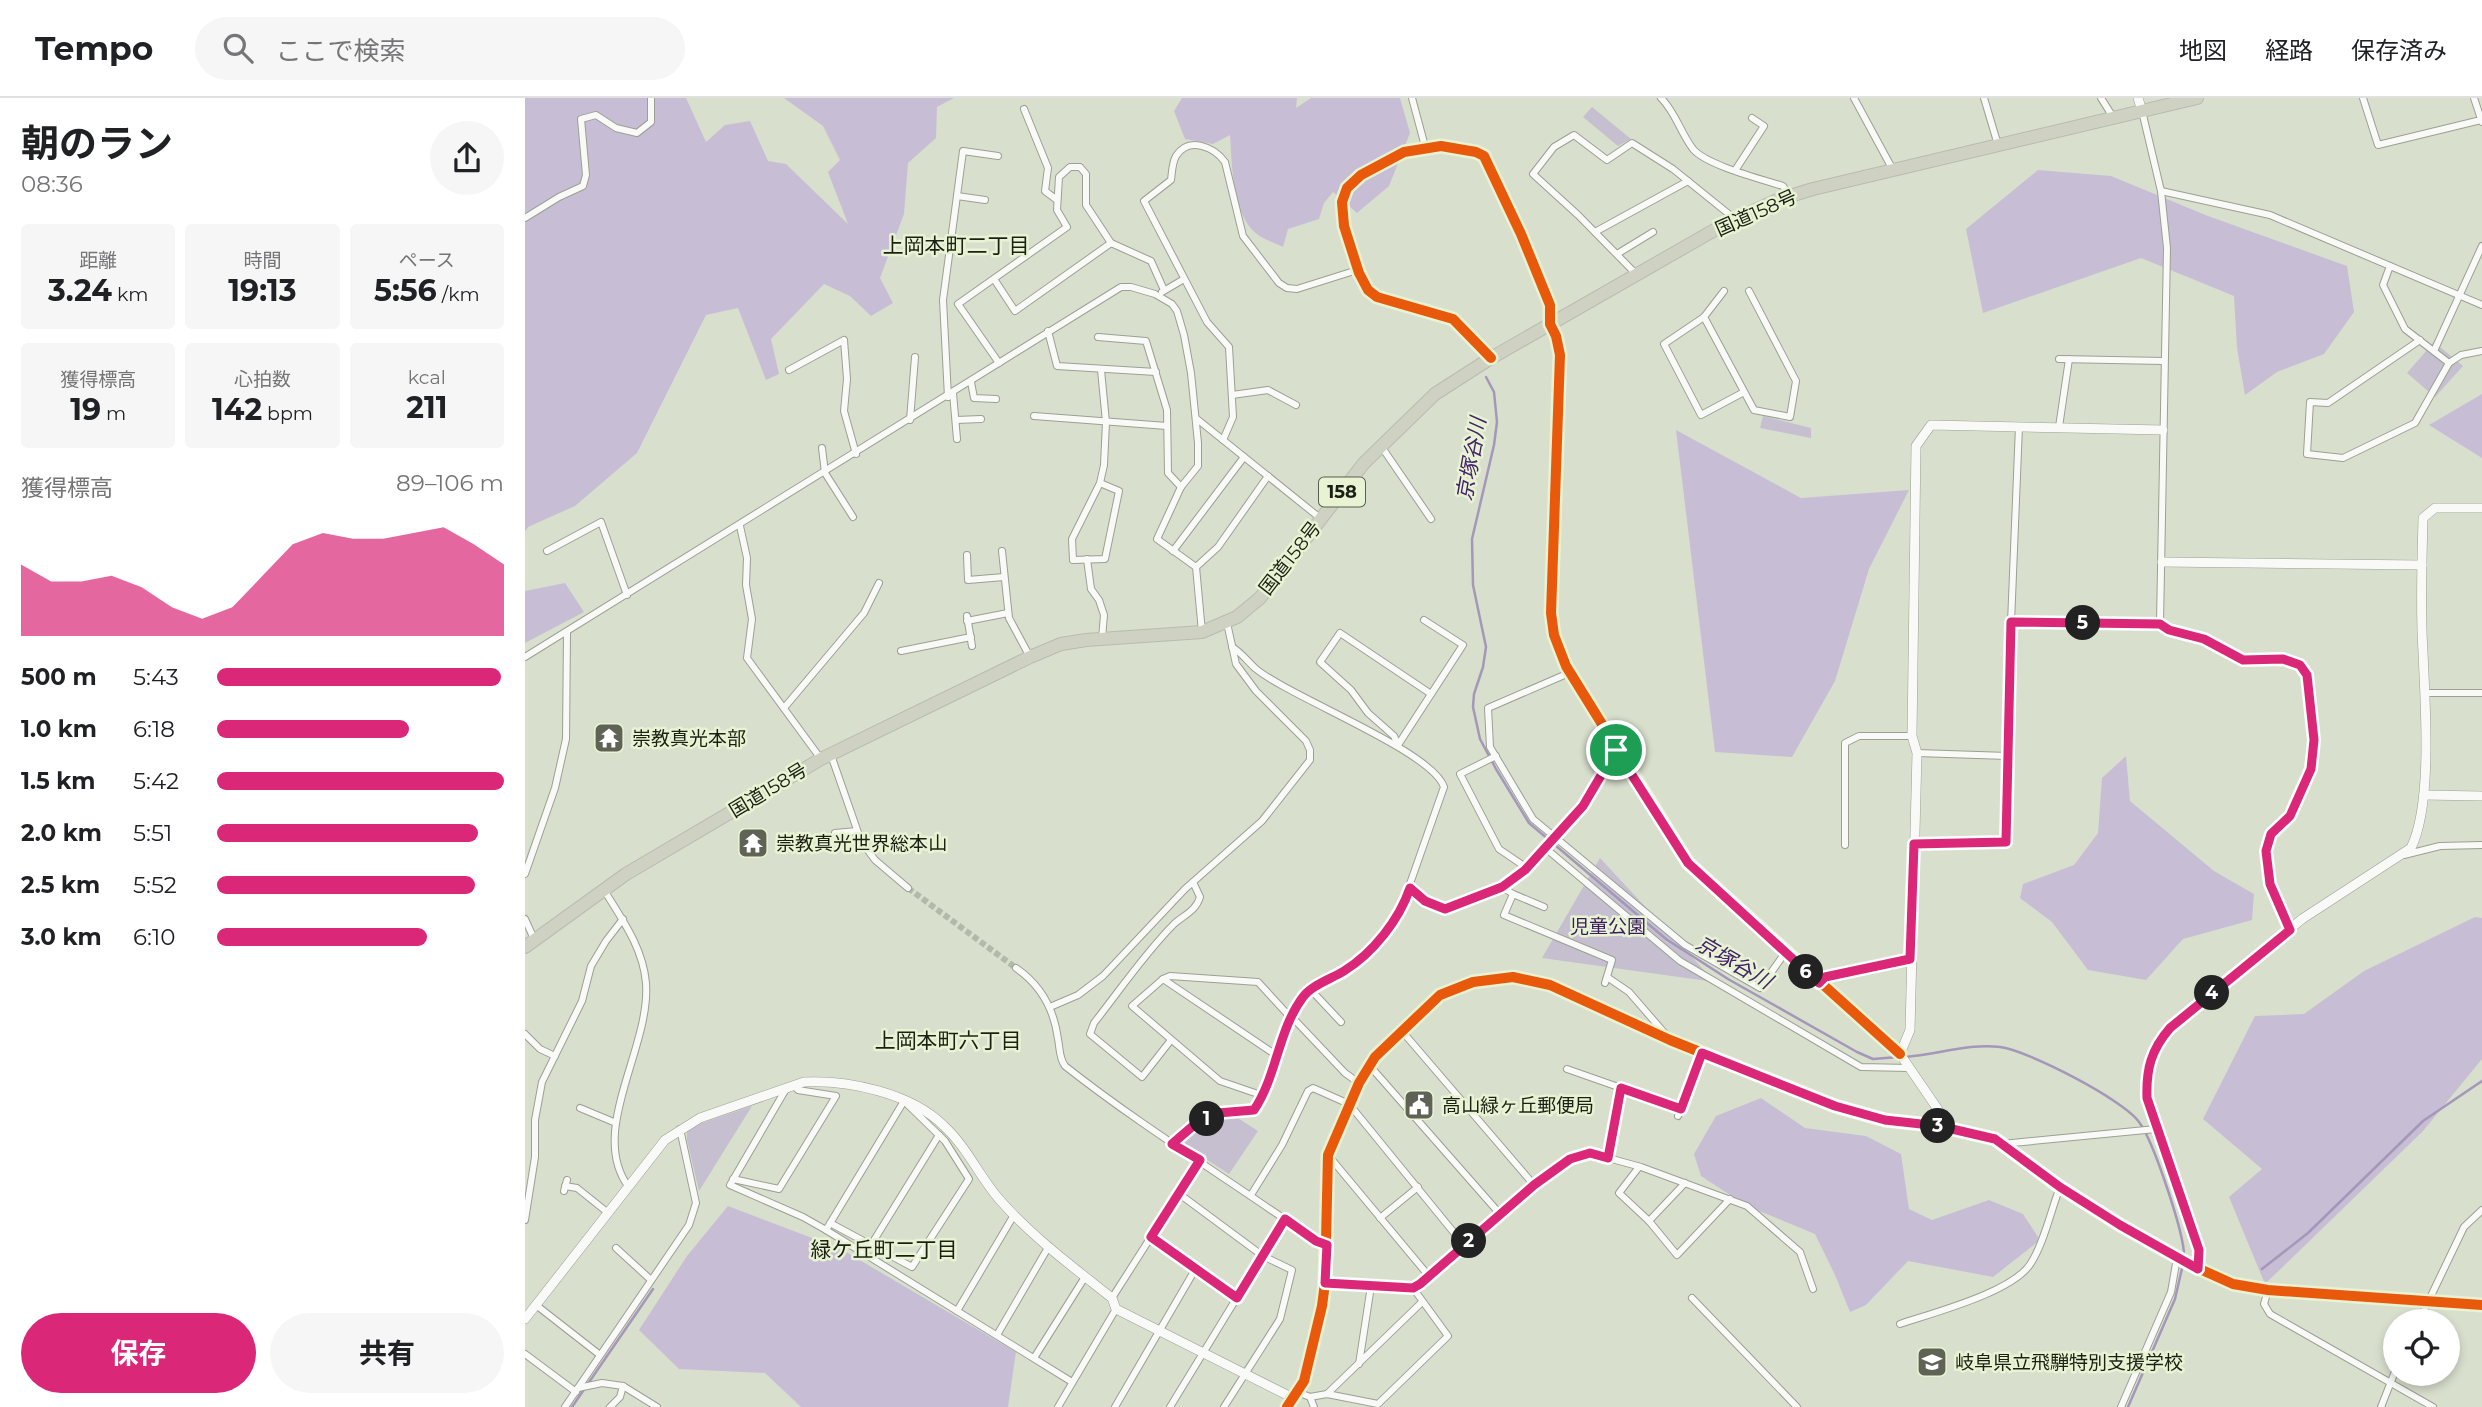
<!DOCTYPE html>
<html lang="ja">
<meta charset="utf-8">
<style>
body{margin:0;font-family:Montserrat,"Noto Sans JP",sans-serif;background:#f6f6f6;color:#202124;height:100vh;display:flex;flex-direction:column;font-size:26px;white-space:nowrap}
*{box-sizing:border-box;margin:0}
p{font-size:23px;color:#757577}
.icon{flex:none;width:38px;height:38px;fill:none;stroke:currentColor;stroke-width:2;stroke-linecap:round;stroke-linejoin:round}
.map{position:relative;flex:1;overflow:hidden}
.sheet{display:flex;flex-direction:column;background:#fff;width:525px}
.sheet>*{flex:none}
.controls{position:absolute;left:1858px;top:1211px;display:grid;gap:14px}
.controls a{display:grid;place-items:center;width:77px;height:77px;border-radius:50%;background:#fff;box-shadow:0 4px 10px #0003;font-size:35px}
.pin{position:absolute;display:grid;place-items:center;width:60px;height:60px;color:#fff;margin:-30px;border:4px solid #fff;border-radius:50%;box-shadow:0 2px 7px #0007}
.km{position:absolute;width:35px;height:35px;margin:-18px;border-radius:50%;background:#222;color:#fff;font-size:19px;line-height:35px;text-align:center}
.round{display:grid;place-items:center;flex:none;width:74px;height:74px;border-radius:37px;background:#f6f6f6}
.head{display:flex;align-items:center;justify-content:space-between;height:119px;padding:0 21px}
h1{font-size:38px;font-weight:700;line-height:52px}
.stats{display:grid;grid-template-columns:repeat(3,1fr);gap:10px;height:119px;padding:7px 21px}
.stats div{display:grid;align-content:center;border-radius:7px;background:#f6f6f6;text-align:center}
.stats b{font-size:30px;font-weight:700}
.stats small{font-size:19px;font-weight:400}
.stats p{font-size:19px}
.chart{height:196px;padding:14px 21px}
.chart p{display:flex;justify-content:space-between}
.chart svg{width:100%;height:126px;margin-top:7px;fill:#db2777;opacity:.7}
.cta{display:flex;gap:14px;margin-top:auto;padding:14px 21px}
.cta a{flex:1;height:80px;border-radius:42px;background:#db2777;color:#fff;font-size:28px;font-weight:700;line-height:80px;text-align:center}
.cta a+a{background:#f6f6f6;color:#202124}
ul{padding:0 21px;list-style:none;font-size:23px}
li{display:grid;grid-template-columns:112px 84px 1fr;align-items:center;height:52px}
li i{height:18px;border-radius:9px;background:#db2777}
header{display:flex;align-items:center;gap:42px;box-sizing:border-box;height:98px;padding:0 35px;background:#fff;border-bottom:2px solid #e0e0e0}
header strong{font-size:33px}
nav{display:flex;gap:38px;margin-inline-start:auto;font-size:24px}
.search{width:490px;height:63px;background:#f6f6f6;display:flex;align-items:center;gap:18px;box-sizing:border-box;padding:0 24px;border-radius:38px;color:#757577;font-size:26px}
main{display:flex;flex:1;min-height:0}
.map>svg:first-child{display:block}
.green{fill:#c5bfd0}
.forest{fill:#c7bed6}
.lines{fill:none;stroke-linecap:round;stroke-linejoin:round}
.stream{stroke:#a497b9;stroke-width:2.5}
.street-tunnel{stroke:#b3b9a8;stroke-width:6;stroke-dasharray:6 3;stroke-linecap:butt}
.street-casing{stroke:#9ba092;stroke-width:8}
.secondary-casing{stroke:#9ba092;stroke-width:10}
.highway-casing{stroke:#b7bbb1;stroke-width:14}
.street{stroke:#f9faf8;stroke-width:6}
.secondary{stroke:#f9faf8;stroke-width:9}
.highway{stroke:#cfd2c3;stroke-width:12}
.cycleway-casing{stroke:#e8f3d3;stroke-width:15}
.cycleway{stroke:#e8590c;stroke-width:10}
.route-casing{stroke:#fff;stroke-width:14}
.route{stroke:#db2777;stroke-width:9}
.labels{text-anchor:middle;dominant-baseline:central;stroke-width:5;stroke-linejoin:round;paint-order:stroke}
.shield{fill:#e8f3d3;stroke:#595f4d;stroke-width:2}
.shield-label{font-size:18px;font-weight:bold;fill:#1c2014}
.street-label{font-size:19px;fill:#1c2014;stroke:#e8f3d3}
.poi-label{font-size:19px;fill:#1c2014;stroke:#e8f3d3;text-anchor:start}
.park-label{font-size:19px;fill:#3a1a5f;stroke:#e8f3d3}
.neighbourhood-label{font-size:21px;fill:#1c2014;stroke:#e8f3d3}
.water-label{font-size:21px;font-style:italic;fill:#422368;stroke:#e8f3d3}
</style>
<header>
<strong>Tempo</strong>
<div class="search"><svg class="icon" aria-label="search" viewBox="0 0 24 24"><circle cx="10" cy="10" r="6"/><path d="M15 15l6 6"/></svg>ここで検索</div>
<nav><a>地図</a><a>経路</a><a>保存済み</a></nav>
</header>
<main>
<section class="sheet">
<div class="head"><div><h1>朝のラン</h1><p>08:36</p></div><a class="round"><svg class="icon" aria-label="share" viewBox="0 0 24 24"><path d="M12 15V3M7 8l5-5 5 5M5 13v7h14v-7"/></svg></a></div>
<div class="stats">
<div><p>距離</p><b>3.24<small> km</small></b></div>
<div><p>時間</p><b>19:13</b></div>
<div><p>ペース</p><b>5:56<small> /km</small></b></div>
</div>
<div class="stats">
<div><p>獲得標高</p><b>19<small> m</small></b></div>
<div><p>心拍数</p><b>142<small> bpm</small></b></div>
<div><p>kcal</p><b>211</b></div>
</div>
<div class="chart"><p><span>獲得標高</span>89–106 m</p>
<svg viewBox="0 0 160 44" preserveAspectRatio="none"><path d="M0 44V19L10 25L20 25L30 23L40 27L50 34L60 38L70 34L80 23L90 12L100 8L110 10L120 10L130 8L140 6L150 12L160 19V44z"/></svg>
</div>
<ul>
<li><b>500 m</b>5:43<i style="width:99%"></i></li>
<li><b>1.0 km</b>6:18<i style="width:67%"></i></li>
<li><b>1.5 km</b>5:42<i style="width:100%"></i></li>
<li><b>2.0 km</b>5:51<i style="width:91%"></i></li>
<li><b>2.5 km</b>5:52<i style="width:90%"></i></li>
<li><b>3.0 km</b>6:10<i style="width:73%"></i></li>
</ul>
<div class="cta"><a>保存</a><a>共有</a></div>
</section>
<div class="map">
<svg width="1957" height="1309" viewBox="0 0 1957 1309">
<rect width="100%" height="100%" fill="#d9dfcd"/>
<g class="green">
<polygon points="1067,9 1106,41 1093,48 1058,19"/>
<polygon points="1909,244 1938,268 1910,299 1882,275"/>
<polygon points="1238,318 1286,330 1286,340 1235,330"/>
<polygon points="1075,760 1190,884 1017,860"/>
<polygon points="227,1008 174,1093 162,1042 162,1033 171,1027"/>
<polygon points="708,1017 733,1033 704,1076 658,1046 657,1040 684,1024"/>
</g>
<g class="forest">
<polygon points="0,0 161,0 181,44 200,27 225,23 243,63 261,66 323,126 303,74 315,62 298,28 259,0 429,0 412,9 411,40 383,65 379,116 355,180 368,205 346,218 325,198 299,186 246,241 254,276 241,282 213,210 181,217 112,355 50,408 3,429 0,434"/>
<path d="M657 0H772L771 10 786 0H875L885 35 864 88 832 115 808 94 799 105 794 121 763 131 758 149C750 145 740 142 733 137 707 118 707 66 705 37L688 46 660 41 649 13Z"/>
<polygon points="1513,72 1586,78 1683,118 1822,168 1829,214 1799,256 1752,274 1720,297 1712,250 1709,198 1616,160 1458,215 1441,131"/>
<polygon points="1957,296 1957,360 1904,327"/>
<polygon points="1151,332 1276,400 1384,392 1344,471 1310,583 1267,659 1190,654"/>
<polygon points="40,485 59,514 0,545 0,493"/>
<polygon points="1601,658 1605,703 1689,773 1729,796 1727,822 1658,841 1621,882 1563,872 1527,824 1495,800 1498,786 1549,767 1573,735 1577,680"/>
<polygon points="1950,819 1957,820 1957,961 1898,1033 1740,1186 1704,1099 1737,1071 1678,1021 1730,918 1779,916 1839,873"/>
<polygon points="1236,1000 1280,1030 1341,1038 1376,1056 1384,1111 1407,1122 1464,1102 1498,1116 1515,1142 1468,1179 1383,1163 1341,1207 1325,1214 1310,1177 1290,1136 1222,1108 1176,1078 1169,1056 1191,1018"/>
<polygon points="203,1108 316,1151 491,1254 483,1309 276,1309 240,1275 154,1271 114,1232 162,1158"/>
</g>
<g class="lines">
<g class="stream">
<polyline points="961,279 969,294 972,324 969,347 947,441 948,487 961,549 958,569 949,596 948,609 955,641 971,671 1004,725 1141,841 1203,881 1332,954 1348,961 1373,959"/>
<path d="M1380 959C1411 957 1444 945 1475 949 1502 952 1599 1002 1614 1024 1628 1042 1660 1137 1659 1159"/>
<polyline points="1737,1171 1783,1135 1898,1023 1957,983"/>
<polyline points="47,1309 128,1191"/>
<polyline points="1603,1309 1650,1201 1658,1166"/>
</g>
<polyline class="street-tunnel" points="383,790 491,870"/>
<g class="street-casing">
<g id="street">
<polyline points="887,0 901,52"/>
<path d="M1136 0C1151 15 1155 34 1168 51 1181 67 1236 81 1258 88L1264 98"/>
<polyline points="1329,0 1368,72"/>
<polyline points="1459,0 1473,47"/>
<polyline points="1576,0 1588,19"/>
<polyline points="1838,0 1853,47 1956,22"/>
<polyline points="1949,0 1957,24"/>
<polyline points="499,11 523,70 520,93 532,102"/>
<polyline points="1211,71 1239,28 1227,20"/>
<polyline points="1636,93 1745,117 1957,207"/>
<polyline points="432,98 460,102"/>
<polyline points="0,120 34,99 58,88 61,77 56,21 71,17 91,30 112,35 126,24 126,0"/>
<polyline points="1070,134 1163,83"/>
<polyline points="1092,156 1128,134"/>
<polyline points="1865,168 1858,187 1880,231 1924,265"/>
<polyline points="1112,177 1053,117 1008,76 1029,49 1049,37 1082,62 1107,45 1148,71 1210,121"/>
<polyline points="469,181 490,213 586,145"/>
<polyline points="1199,193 1179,219 1139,246 1176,317 1219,294"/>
<polyline points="637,194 659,181"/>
<polyline points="1179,219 1229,312 1265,319 1271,283 1224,193"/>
<polyline points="523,233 532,268 631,274"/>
<polyline points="573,239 621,243 642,312 643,375 656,389"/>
<polyline points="1895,242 1803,305 1785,304 1782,356 1818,360 1890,325 1924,265 1936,257 1957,253"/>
<polyline points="1909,253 1957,148"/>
<polyline points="966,260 928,221 852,199 843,192 834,175 819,128 817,104 822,90 836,77 879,54 916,48 951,54 959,58 996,136 1025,207 1025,226"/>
<polyline points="1534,261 1639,263"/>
<polyline points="474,265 433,206 542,129 532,112 534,79 545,69 555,69 561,76 561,107 586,145 626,163 639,192"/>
<polyline points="264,272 319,242 322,281 319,313 331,356"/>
<polyline points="446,284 449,300 471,301"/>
<polyline points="428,295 432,341"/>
<polyline points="707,297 743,292 771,307"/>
<polyline points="423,299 418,202 438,53 473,58"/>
<polyline points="509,318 642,328"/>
<polyline points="672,321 795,420"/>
<polyline points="385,322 390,259"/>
<polyline points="431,322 456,321"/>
<polyline points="1534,329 1544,261"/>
<path d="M698 342 708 319 704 249 682 224 619 103 646 82C647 75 647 65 651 58 664 38 689 49 700 64L718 138 754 185 762 190 772 191 826 174"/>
<polyline points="856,348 906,421"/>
<polyline points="297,350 300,375 328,419"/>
<polyline points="575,385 594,393 580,461 548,462 547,441 575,385 579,367 581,324 576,272"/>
<polyline points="215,428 222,460 221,487 227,521 222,560 296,661"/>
<polyline points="22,453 76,424 102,497"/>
<polyline points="477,453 484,520 505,559"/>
<polyline points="648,453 719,359"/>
<polyline points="442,457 443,482 479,479"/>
<polyline points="562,461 566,491 574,502 579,517 577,540"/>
<polyline points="671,469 693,449 743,378"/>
<polyline points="442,518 447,548"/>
<polyline points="442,523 483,515"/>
<polyline points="1486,525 1635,525 1642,150 1636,93 1617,13"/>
<path d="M1635 525C1649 535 1665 535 1680 541 1692 546 1706 560 1718 562 1734 564 1759 553 1775 568 1785 576 1784 591 1785 603 1789 644 1788 680 1765 716 1757 730 1745 734 1741 751 1736 777 1755 809 1765 832"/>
<polyline points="376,553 446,539"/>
<polyline points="0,559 596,189 606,189 630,196 647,206 652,213 659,237 666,275 673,345 673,368 656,389 632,441 671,469 677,534"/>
<polyline points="1044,575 963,610 965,649 1008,721 1160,847 1235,890 1260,855"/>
<polyline points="1901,595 1957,595"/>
<polyline points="259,610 339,515 354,485"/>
<polyline points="873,647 869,638 843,615 826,592 795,564 815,535 906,596"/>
<polyline points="873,647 938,547 899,522"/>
<polyline points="1392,655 1483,658"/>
<polyline points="306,657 336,743 350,762 383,790"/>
<polyline points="971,658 935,676 974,751 1002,770"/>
<polyline points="310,735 332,733"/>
<polyline points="1389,746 1481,744 1486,525 1494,328"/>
<polyline points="1320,747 1320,645 1334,638 1387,638"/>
<polyline points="1019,749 1155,863 1336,969 1384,970"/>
<polyline points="1879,757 1915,748 1957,747"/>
<polyline points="0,776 30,690 41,641 42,534"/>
<polyline points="977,789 988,796 979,817 1087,862 1080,885"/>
<polyline points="885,790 900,803 920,811 977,789 1000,772 1058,708 1091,652"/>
<path d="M79 792C97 821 118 850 121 885 126 949 63 1033 103 1088"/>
<polyline points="988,796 1019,809"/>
<polyline points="0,821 9,841"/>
<path d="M491 870C516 887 529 911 533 941 535 951 534 960 540 968 620 1031 708 1084 791 1143L801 1146"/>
<polyline points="1082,879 1104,894 1143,939"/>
<polyline points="638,881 645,878 733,884 766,920"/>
<polyline points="1294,885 1300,879 1385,861"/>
<polyline points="786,892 816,924"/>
<polyline points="525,909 553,897 578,878 660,791 737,723 785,662 785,652 781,643 731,593 711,566 702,525"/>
<polyline points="766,918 820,975 834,985"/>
<polyline points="876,932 1009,1087"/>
<polyline points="0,936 15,951 30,958"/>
<path d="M646 942 617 979 565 936 569 925C595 892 620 855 649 826 659 817 671 813 675 799L668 784"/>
<polyline points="844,967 975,1116"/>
<polyline points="1042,971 1156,1011"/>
<polyline points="261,991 205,1087 278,1119 301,1132 547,1284"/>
<polyline points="736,997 695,983 607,908 638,881 751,957"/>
<polyline points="55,1010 91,1025"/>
<polyline points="1153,1018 1177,955"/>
<path d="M647 1046C659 1033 676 1020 694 1015 706 1012 722 1018 731 1009L766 918 779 897 823 870 862 833 874 817 919 689C907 653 767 600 731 571 723 564 717 555 707 549"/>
<polyline points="1477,1046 1631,1031"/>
<polyline points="803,1057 903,1177 1009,1087 1045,1061 1065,1055 1116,1069 1222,1108 1275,1154 1288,1191"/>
<polyline points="1083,1060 1096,990"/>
<polyline points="1114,1069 1094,1095 1124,1123 1152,1157 1205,1101"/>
<polyline points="208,1081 254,1091 311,998 273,992 269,988"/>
<polyline points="40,1088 52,1090 82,1114"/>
<polyline points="39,1093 42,1082"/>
<polyline points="653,1095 738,1158 767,1172 755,1221 699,1309"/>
<polyline points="726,1097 757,1047 783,993 788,990 824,1006 939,1147"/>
<polyline points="855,1120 893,1089"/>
<polyline points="0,1122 10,1059 10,1022 17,984 57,903 66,868 81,843 98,821"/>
<polyline points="1124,1123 1160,1085"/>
<polyline points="301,1132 379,1003 420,1043 444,1081 387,1169 305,1125"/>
<polyline points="626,1139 712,1200"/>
<polyline points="346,1147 414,1037"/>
<polyline points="91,1150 126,1182"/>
<polyline points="1743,1192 1739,1206 1745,1216 1908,1309"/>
<polyline points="587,1200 675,1062"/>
<polyline points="1167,1200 1272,1309"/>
<polyline points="11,1207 75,1257"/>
<polyline points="432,1213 489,1117"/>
<polyline points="1894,1223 1939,1129 1957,1112"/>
<path d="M1375 1226C1407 1215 1489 1194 1506 1165 1519 1145 1526 1112 1535 1089"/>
<polyline points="472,1237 524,1148"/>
<polyline points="0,1256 51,1294"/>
<polyline points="509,1260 560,1179"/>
<polyline points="834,1266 846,1188"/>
<polyline points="98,1288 132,1309"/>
<polyline points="53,1290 77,1285 98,1288 95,1299 85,1309"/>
<polyline points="772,1294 785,1299 802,1296 853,1306 923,1238 888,1190"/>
<polyline points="802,1296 896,1205"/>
<polyline points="785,1299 789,1309"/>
<polyline points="40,1309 164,1127 171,1105 155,1031"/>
<polyline points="533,1309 591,1211"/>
<polyline points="590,1309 671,1170"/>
<polyline points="645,1309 760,1121"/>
<polyline points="1596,1309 1646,1194 1652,1160"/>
<polyline points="1856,1309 1871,1271"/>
</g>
</g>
<g class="secondary-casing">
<g id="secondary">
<polyline points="1613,0 1617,13"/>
<polyline points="1025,226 1031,238 1035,257 1026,515 1029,537 1041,568 1163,765 1375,956"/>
<polyline points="1637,464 1897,467"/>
<polyline points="1899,697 1957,698"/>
<polyline points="1414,1028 1414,1013 1375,956 1385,932 1392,655 1387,638 1391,348 1406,327 1638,332"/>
<path d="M1673 1171 1674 1152 1622 1000C1621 971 1626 952 1645 930L1777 821 1886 750C1908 705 1900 605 1898 554 1895 510 1897 465 1898 420L1910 410H1957"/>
<polyline points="800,1185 888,1190 896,1186 903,1177"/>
<path d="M0 1221 140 1042 175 1020 279 984C324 982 386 995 419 1028 442 1049 454 1078 474 1101 506 1138 548 1169 587 1200L591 1211 768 1300"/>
<polyline points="762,1309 779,1283 797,1208 800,1185 803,1057 834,985 850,959 915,897 948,884 988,879 1025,887 1145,942 1310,1008 1360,1022 1414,1028 1470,1041 1535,1089 1595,1127 1666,1167 1708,1186 1743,1192 1957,1207"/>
</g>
</g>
<g class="highway-casing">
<polyline id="highway" points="0,849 101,776 296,661 505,559 536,546 561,542 677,534 712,519 735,500 839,365 910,296 966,260 1200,126 1252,102 1288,91 1672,0"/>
</g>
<use href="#street" class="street"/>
<use href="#secondary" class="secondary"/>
<use href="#highway" class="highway"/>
<g class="cycleway-casing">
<g id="cycleway">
<polyline points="966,260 928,221 852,199 843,192 834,175 819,128 817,104 822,90 836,77 879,54 916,48 951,54 959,58 996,136 1025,207 1025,226 1031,238 1035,257 1026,515 1029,537 1041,568 1163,765 1375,956"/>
<polyline points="762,1309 779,1283 797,1208 800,1185 803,1057 834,985 850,959 915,897 948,884 988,879 1025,887 1145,942 1310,1008 1360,1022 1414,1028 1470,1041 1535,1089 1595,1127 1666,1167 1708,1186 1743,1192 1957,1207"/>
</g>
</g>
<use href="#cycleway" class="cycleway"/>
</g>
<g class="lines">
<g class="route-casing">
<path id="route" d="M1486 524 1635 526 1644 532 1679 541 1718 562 1758 561 1775 567 1782 577 1789 642 1786 671 1765 718 1746 736 1741 753 1745 786 1765 832 1645 930C1626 952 1621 971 1622 1000L1674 1152 1673 1171 1595 1127 1535 1089 1470 1041 1414 1028 1360 1022 1310 1008 1177 955 1156 1011 1096 990 1083 1060 1065 1055 1045 1061 1009 1087 895 1186 888 1190 800 1185 802 1147 791 1143 760 1121 712 1200 626 1139 675 1062 647 1046 669 1027 693 1015 729 1012C752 978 753 932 778 899 787 887 806 881 819 873 848 855 874 822 885 790L900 803 920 811 977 789 1000 772 1058 708 1091 652 1163 765 1294 885 1300 879 1385 861 1389 746 1481 744Z"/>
</g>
<use href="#route" class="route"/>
</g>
<defs>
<g id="temple-square" transform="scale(1.575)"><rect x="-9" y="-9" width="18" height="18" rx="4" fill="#5e6355" stroke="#e8f3d3"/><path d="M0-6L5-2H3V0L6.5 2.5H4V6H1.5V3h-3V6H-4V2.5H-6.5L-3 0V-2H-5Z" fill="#fff"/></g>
<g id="civic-square" transform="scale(1.575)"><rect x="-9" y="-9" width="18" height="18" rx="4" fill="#5e6355" stroke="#e8f3d3"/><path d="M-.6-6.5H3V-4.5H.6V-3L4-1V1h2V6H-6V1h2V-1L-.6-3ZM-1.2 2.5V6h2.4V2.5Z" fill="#fff"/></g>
<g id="school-square" transform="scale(1.575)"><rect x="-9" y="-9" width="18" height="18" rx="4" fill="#5e6355" stroke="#e8f3d3"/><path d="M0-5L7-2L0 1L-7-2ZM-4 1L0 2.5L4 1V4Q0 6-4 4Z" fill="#fff"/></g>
</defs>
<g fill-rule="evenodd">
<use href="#temple-square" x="84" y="640"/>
<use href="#temple-square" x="228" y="745"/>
<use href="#civic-square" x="894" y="1007"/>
<use href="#school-square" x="1407" y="1264"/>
</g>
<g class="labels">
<rect class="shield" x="794" y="379.5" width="46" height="29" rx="5"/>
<g class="shield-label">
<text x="817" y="394">158</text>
</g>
<g class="street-label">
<text transform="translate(1231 115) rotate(-24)">国道158号</text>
<text transform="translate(765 460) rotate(-52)">国道158号</text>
<text transform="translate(243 692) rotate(-31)">国道158号</text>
</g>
<g class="poi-label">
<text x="107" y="640">崇教真光本部</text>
<text x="251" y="745">崇教真光世界総本山</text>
<text x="917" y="1007">高山緑ヶ丘郵便局</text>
<text x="1430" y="1264">岐阜県立飛騨特別支援学校</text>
</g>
<g class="park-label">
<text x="1083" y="828">児童公園</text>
</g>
<g class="neighbourhood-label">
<text x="431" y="147">上岡本町二丁目</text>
<text x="423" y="942">上岡本町六丁目</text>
<text x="359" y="1151">緑ケ丘町二丁目</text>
</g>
<g class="water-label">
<text transform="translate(946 361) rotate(-80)">京塚谷川</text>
<text transform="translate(1209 864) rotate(30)">京塚谷川</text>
</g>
</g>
</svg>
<div class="controls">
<a><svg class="icon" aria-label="locate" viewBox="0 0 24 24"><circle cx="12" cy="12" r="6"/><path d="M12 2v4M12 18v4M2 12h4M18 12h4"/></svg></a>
</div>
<div class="pin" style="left:1091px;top:652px;background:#1e9e55"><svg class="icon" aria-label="arrive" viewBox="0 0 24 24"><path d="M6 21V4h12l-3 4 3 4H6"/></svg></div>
<b class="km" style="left:682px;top:1021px">1</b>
<b class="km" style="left:944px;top:1143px">2</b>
<b class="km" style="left:1413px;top:1028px">3</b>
<b class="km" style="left:1687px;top:895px">4</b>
<b class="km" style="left:1558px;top:525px">5</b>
<b class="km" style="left:1281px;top:874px">6</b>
</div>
</main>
